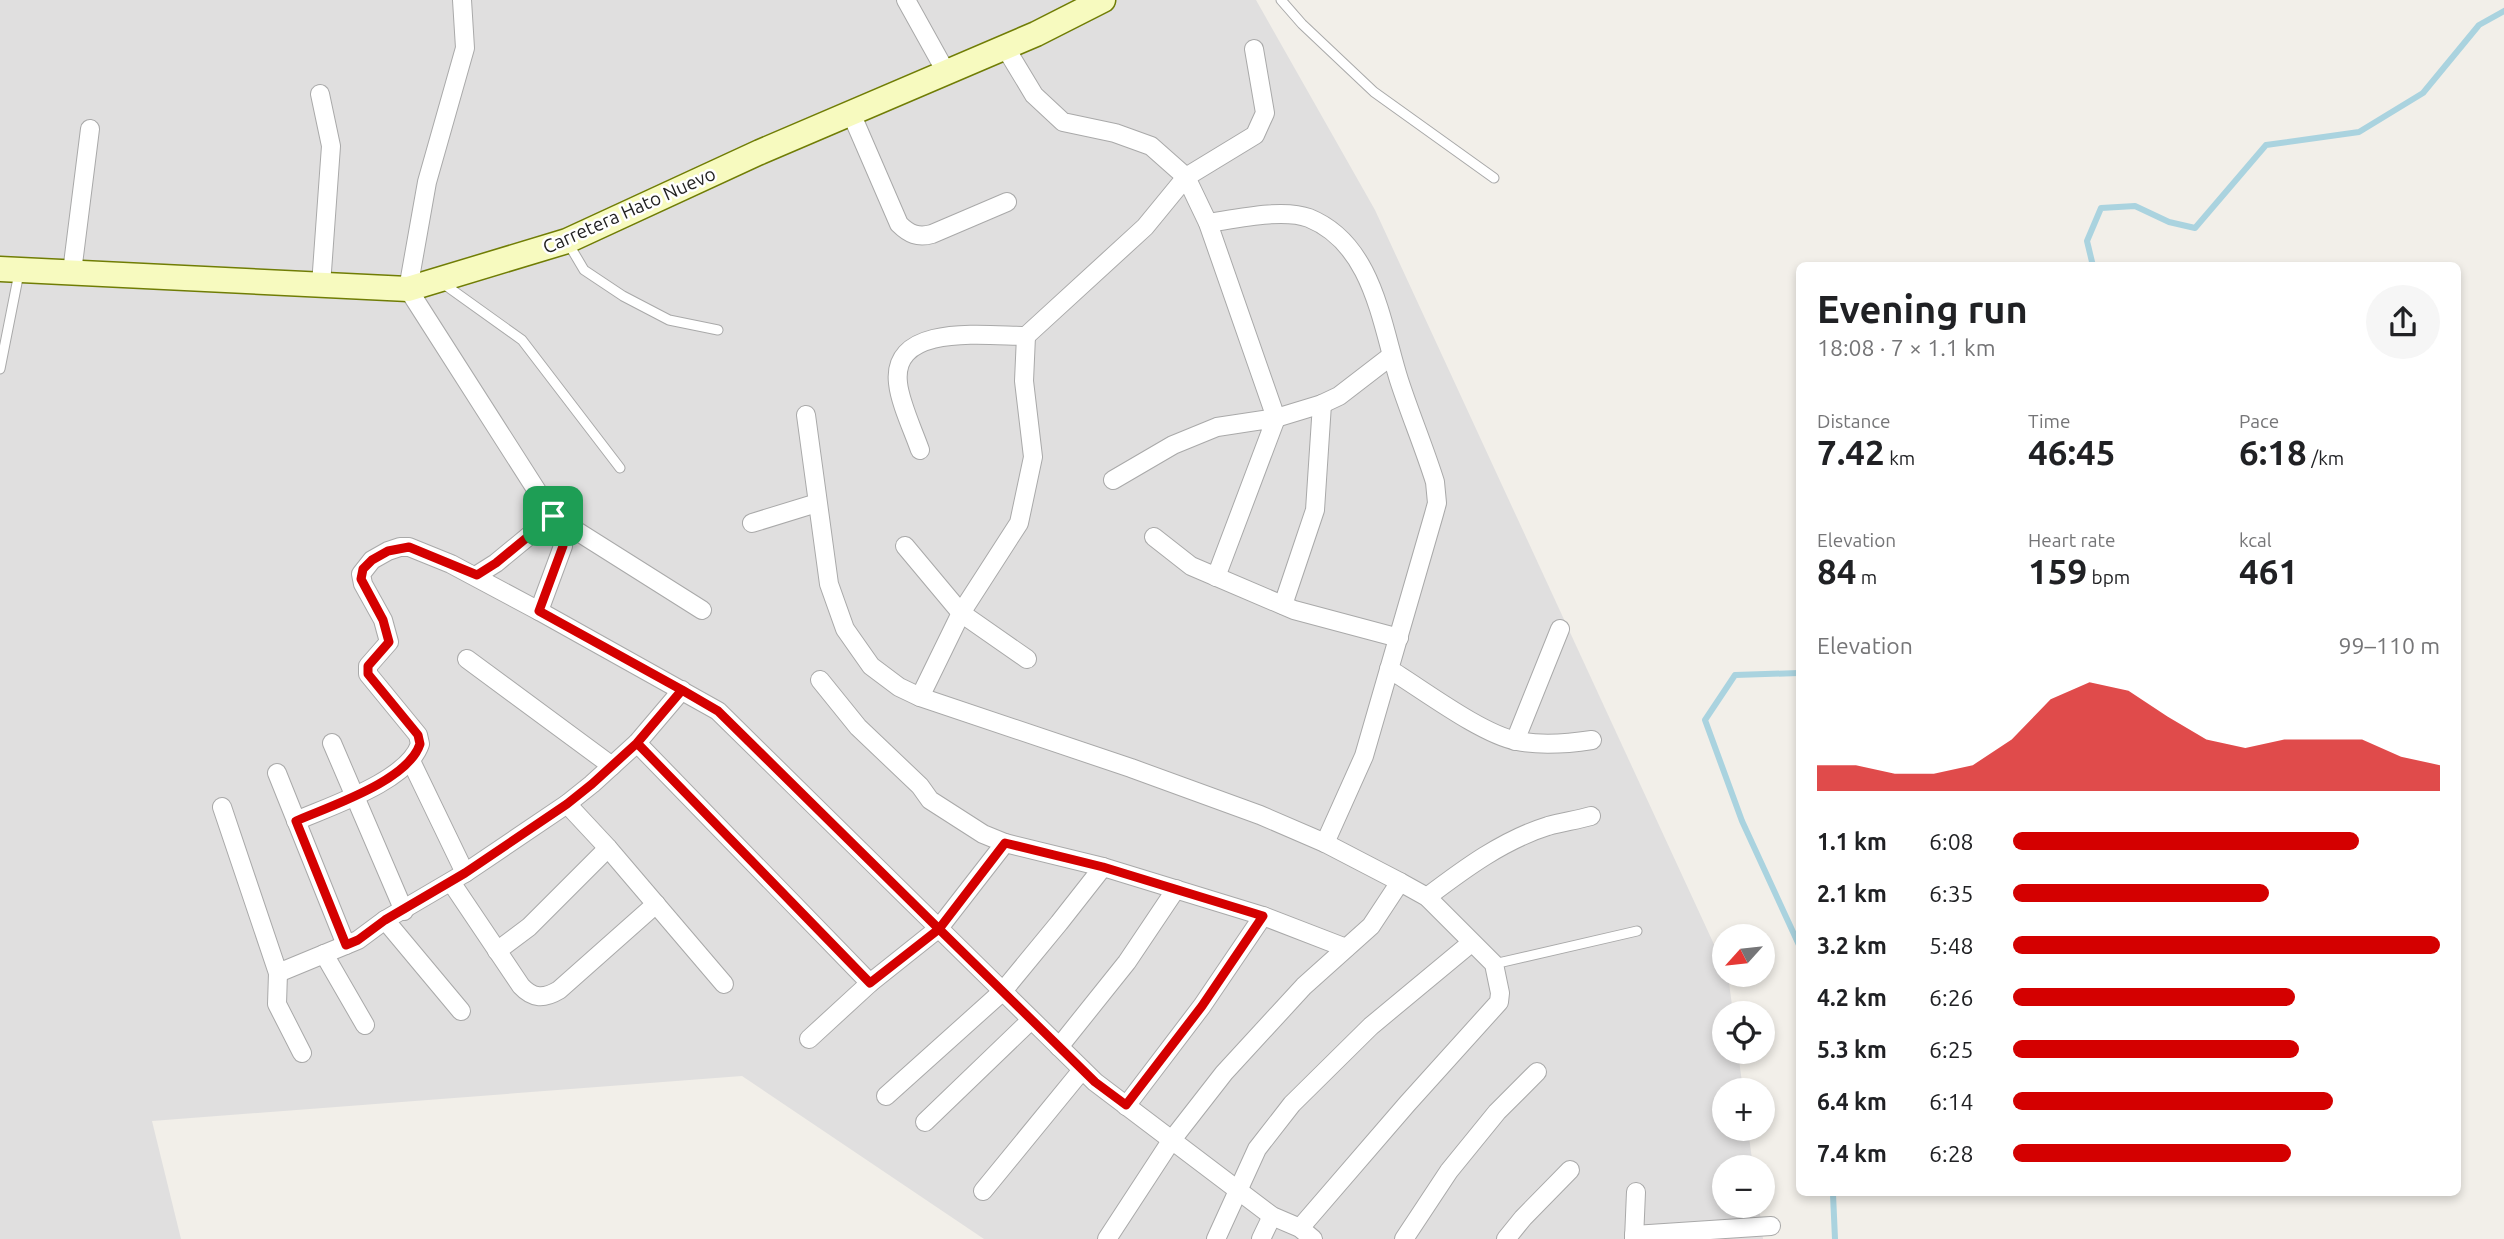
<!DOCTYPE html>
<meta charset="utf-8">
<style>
body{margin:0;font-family:Ubuntu,sans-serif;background:#f6f6f6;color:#202124;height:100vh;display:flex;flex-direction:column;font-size:26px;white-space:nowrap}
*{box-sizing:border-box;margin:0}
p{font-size:23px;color:#757577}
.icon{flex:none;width:38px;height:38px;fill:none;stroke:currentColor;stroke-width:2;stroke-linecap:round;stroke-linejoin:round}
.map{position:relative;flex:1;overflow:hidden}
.drawer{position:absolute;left:1796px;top:262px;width:665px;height:934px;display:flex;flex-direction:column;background:#fff;border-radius:10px;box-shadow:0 4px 10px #0003}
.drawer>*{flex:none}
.needle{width:46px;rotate:243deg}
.fabs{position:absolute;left:1712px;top:924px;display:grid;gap:14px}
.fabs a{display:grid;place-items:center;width:63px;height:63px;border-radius:50%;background:#fff;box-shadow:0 4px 10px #0003;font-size:35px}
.pin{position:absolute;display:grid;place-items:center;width:60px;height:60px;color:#fff;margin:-30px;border-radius:14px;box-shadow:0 4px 10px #0006}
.round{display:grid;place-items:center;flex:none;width:74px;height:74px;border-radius:37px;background:#f6f6f6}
.summary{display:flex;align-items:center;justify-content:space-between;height:119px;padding:0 21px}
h1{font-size:38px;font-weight:700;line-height:52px}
.stats{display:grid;grid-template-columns:repeat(3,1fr);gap:10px;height:119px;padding:7px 21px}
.stats div{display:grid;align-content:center}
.stats b{font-size:35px;font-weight:700}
.stats small{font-size:19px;font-weight:400}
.stats p{font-size:19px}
.chart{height:196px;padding:14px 21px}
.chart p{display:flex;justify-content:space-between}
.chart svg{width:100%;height:126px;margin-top:7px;fill:#d40000;opacity:.7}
ul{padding:0 21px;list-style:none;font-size:23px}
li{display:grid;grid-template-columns:112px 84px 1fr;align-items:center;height:52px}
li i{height:18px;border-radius:9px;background:#d40000}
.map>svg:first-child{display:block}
.residential{fill:#e0dfdf}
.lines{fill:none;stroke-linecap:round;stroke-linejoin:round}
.stream{stroke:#aad3df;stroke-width:6}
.lane-casing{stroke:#a9a9a9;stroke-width:11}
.street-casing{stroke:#a9a9a9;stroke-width:20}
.secondary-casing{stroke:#707d05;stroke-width:27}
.lane{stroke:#fff;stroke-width:9}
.street{stroke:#fff;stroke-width:18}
.secondary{stroke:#f7fabf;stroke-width:24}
.route-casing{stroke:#fff;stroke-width:14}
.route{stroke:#d40000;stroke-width:9}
.labels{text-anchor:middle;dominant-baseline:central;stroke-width:5;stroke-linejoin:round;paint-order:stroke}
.street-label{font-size:19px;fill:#222;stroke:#fff}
</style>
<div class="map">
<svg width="2504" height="1239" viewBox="0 0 2504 1239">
<rect width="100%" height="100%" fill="#f2efe9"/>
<polygon class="residential" points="0,0 1256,0 1375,210 1724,966 1724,975 1728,975 1733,1013 1724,1013 1724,1052 1738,1052 1743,1090 1724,1090 1724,1129 1748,1129 1753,1167 1724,1167 1724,1206 1759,1206 1763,1239 984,1239 742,1076 152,1121 181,1239 0,1239"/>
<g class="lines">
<g class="stream">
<polyline points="2093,266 2087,241 2101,208 2135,206 2169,222 2195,228 2266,145 2359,132 2423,93 2479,25 2504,11"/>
<polyline points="1799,673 1735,675 1705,720 1742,821 1799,945"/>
<polyline points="1833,1194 1835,1239"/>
</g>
<g class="lane-casing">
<g id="lane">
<polyline points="1281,0 1302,24 1374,92 1494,178"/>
<polyline points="568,243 584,270 623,296 669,320 718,330"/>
<polyline points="441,282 522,340 620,468"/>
<polyline points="0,369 19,273"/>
<polyline points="1494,964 1637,931"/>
</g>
</g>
<g class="street-casing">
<g id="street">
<polyline points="462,0 465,48 427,182 408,289 553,516 561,533 563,546 539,611 718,711 1095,1082 1272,1216 1300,1228 1313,1239"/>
<polyline points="906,0 946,72"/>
<polyline points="1005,47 1034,95 1063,122 1115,133 1151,146 1186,177 1208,223 1276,418 1322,404 1339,396 1391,356"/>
<polyline points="320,94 331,146 321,285"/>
<path d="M851 113 899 224C909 234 918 238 932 234L1007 202"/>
<path d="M1208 223C1235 219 1283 208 1309 218 1373 244 1381 323 1399 380 1410 414 1424 447 1435 482L1437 503 1434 514 1364 756 1325 843"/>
<polyline points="72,272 90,129"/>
<polyline points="806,415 829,584 845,629 871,666 899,687 920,697 1131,768 1260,815 1325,843 1400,882 1427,897 1494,964 1500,993 1499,1002 1407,1104 1300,1228"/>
<path d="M920 450C913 430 900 403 898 383 891 322 988 336 1026 336L1145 227 1186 177 1255 135 1265 113 1254 49"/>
<polyline points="1113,480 1173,445 1217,427 1276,418 1216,577"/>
<polyline points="752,523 817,503"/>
<polyline points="1154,537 1191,566 1294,610 1399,638"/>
<polyline points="905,546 961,613 1027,659"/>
<polyline points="477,575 496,563 553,516 702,610"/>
<polyline points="1283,605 1315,510 1322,404"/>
<polyline points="467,659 612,766"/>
<path d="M1389 669C1422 689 1481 734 1517 741 1542 746 1566 744 1592 740"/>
<polyline points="820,680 858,727 920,786 930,800 983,834 1005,843 1103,867 1263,916 1346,948"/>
<polyline points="920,697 961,613 1019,523 1033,457 1024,381 1026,336"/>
<polyline points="1515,741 1560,629"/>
<polyline points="332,743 404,911"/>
<polyline points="637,743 870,983"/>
<polyline points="411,761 465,873"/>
<polyline points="277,773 346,945"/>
<polyline points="567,804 608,848 724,984"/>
<polyline points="222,807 278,973 358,940 385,920 465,873 567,804 592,784 637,743 682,690"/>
<path d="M296 821C330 806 408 781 420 744L418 735 368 674V666L389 642 383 620 363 584 361 574 372 560 388 551 400 547H409L451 564 539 611"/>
<path d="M451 882 521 986C533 999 544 999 559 990L656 904"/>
<path d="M1427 897C1464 869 1503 840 1548 826 1562 822 1577 820 1591 816"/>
<polyline points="385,920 461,1011"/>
<polyline points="497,951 529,927 608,848"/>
<polyline points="324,954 365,1025"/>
<polyline points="278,973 277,1004 302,1053"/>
<polyline points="809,1039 870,983 939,928 1005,843"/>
<polyline points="1059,1047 1127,962 1176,889"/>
<polyline points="886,1096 1003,991 1059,923 1103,867"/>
<polyline points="1126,1106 1202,1006 1263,916"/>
<polyline points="925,1122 1031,1020"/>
<polyline points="983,1191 1082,1070"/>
<polyline points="1634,1235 1771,1226"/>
<polyline points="1107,1239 1171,1141 1224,1073 1304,986 1371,926 1400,882"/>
<polyline points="1216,1239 1257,1149 1292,1104 1371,1026 1471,943"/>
<polyline points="1261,1239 1272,1216"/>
<polyline points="1404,1239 1449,1171 1497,1112 1537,1072"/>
<polyline points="1506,1239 1523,1218 1570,1170"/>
<polyline points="1634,1239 1636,1192"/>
</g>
</g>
<g class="secondary-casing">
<polyline id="secondary" points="0,269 408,289 567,241 760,152 1036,34 1103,0"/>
</g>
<use href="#lane" class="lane"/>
<use href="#street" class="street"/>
<use href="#secondary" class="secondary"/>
</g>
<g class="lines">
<g class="route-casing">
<path id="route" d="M553 516 496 563 477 575 409 547 388 551 372 560 363 569 361 579 383 620 389 642 368 666V674L418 735 420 744C408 781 330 806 296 821L346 945 358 940 385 920 465 873 567 804 592 784 637 743 682 690 718 711 939 929 1005 843 1103 867 1263 916 1202 1006 1126 1105 1095 1082 939 929 870 983 637 743 682 690 539 611 563 546 561 533 553 516"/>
</g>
<use href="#route" class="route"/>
</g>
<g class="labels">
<g class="street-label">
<text transform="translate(629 210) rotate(-24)">Carretera Hato Nuevo</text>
</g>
</g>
</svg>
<div class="fabs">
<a><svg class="needle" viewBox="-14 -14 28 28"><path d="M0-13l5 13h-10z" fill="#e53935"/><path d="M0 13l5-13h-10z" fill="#757577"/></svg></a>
<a><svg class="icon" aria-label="locate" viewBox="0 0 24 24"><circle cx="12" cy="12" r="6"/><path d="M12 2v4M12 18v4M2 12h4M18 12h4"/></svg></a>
<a>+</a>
<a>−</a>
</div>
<div class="pin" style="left:553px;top:516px;background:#1e9e55"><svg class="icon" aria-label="arrive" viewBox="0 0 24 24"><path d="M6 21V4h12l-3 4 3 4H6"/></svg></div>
<section class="drawer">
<div class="summary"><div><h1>Evening run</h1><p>18:08 · 7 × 1.1 km</p></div><a class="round"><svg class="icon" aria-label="share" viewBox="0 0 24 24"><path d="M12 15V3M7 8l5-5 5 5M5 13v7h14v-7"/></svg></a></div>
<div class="stats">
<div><p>Distance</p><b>7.42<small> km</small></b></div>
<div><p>Time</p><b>46:45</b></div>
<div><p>Pace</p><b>6:18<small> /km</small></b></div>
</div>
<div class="stats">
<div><p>Elevation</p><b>84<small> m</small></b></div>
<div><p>Heart rate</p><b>159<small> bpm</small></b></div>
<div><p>kcal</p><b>461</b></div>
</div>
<div class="chart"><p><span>Elevation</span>99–110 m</p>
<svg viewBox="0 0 160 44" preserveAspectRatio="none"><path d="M0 44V35L10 35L20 38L30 38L40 35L50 26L60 12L70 6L80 9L90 18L100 26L110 29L120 26L130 26L140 26L150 32L160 35V44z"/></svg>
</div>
<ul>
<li><b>1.1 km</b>6:08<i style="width:81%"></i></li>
<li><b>2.1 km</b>6:35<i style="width:60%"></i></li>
<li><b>3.2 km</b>5:48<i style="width:100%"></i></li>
<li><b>4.2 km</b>6:26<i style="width:66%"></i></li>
<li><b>5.3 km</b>6:25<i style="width:67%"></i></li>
<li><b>6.4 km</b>6:14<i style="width:75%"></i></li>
<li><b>7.4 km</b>6:28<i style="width:65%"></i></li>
</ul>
</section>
</div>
